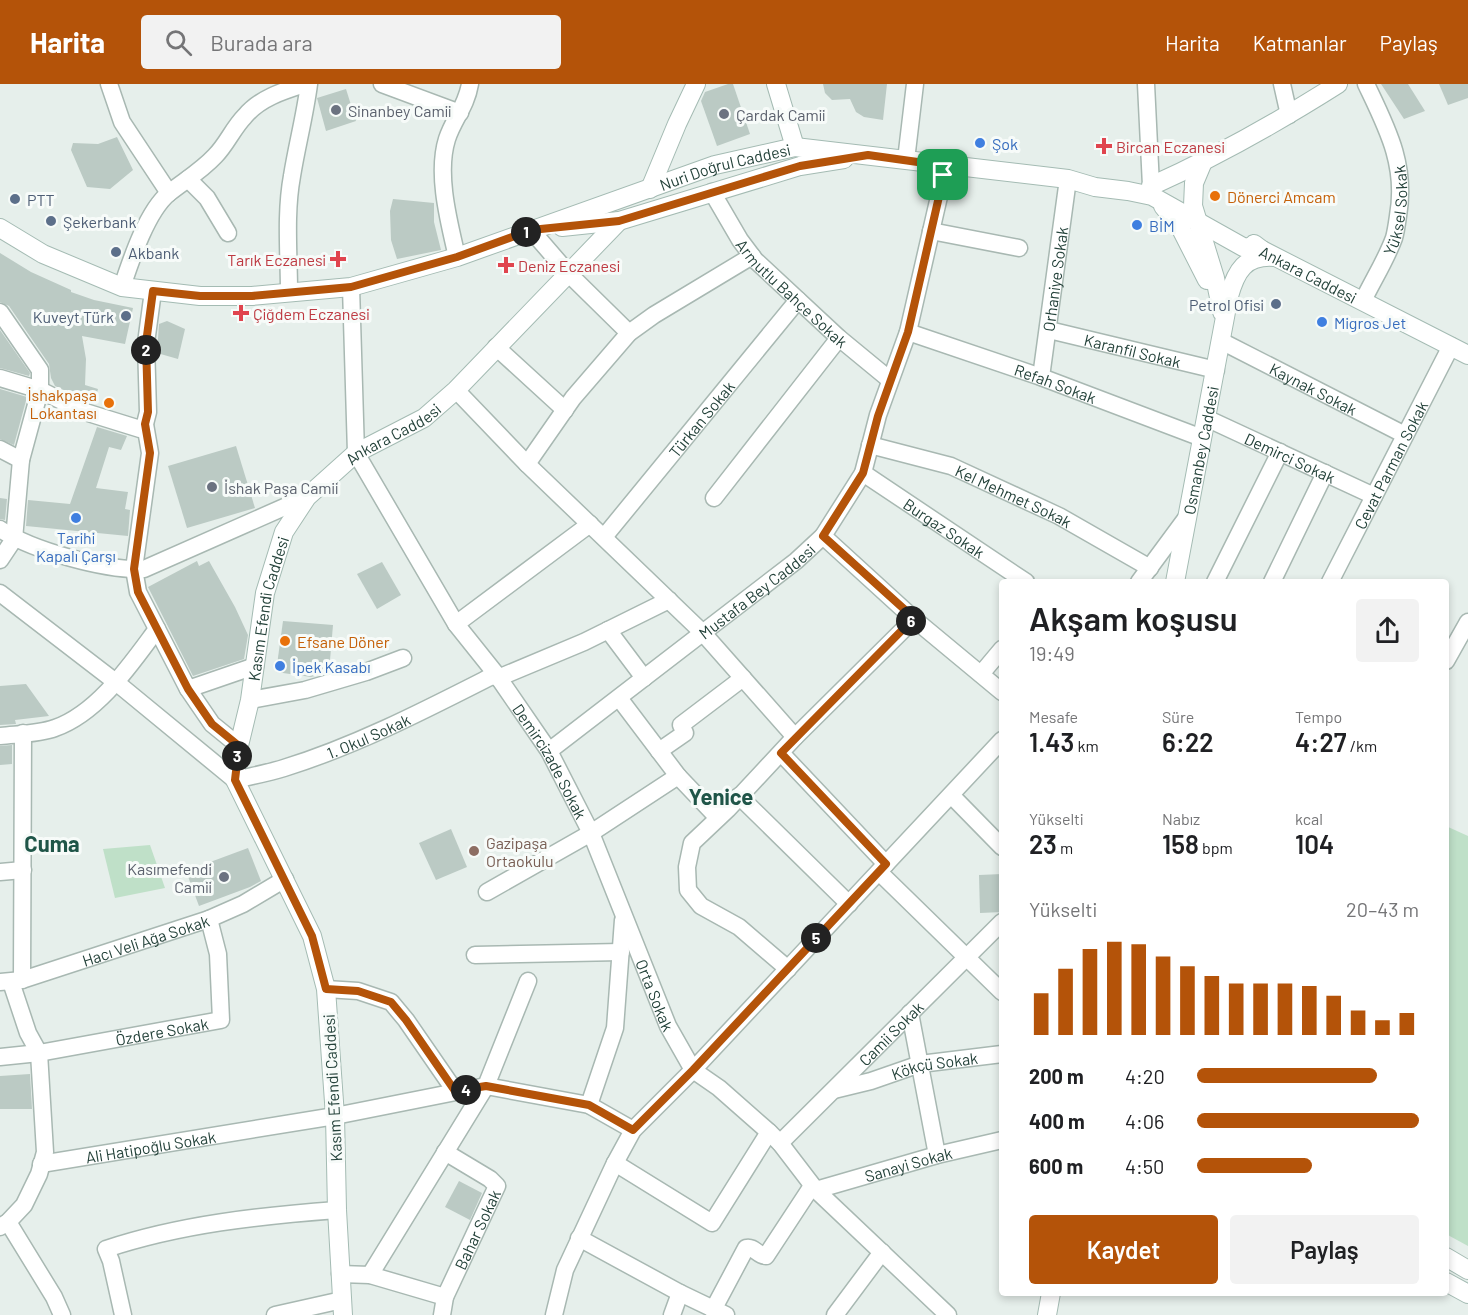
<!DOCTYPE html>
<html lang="tr">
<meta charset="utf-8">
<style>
body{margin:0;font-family:Barlow,sans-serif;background:#f2f2f2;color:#202124;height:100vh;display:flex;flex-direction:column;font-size:22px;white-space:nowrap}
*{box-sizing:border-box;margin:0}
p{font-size:20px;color:#757577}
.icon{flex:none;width:33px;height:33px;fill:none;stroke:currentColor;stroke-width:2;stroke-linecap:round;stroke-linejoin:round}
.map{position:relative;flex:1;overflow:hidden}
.drawer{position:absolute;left:999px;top:495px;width:450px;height:717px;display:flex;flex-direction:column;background:#fff;border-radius:6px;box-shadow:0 3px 9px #0003}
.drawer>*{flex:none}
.pin{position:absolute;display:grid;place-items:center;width:51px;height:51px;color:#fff;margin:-26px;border-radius:12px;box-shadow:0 3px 9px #0006}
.km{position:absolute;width:30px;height:30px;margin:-15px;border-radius:50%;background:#222;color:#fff;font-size:16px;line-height:30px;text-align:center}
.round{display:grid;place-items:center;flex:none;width:63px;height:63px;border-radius:6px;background:#f2f2f2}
.head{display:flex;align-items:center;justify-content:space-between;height:102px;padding:0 30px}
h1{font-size:33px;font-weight:600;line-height:45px}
.figures{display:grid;grid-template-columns:repeat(3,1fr);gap:9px;height:102px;padding:6px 30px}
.figures div{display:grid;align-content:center}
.figures b{font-size:26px;font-weight:600}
.figures small{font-size:16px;font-weight:400}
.figures p{font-size:16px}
.chart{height:168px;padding:12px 30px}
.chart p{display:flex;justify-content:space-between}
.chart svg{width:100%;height:108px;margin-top:6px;stroke:#b45309;stroke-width:6}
.primary-button{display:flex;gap:12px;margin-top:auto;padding:12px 30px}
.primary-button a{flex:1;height:69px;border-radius:6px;background:#b45309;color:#fff;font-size:24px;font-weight:600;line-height:69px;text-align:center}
.primary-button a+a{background:#f2f2f2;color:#202124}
ul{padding:0 30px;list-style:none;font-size:20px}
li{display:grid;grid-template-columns:96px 72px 1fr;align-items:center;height:45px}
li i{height:15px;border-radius:8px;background:#b45309}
header{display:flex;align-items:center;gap:36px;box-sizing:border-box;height:84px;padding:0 30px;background:#b45309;color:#fff}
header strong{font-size:28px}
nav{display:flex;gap:33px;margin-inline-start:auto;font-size:21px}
.search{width:420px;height:54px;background:#f2f2f2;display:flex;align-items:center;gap:15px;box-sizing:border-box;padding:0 21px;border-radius:6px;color:#757577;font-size:22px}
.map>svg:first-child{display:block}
.green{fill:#bfe0c8}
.building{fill:#bbcac4}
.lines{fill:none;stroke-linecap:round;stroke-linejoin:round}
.street-casing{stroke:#a8b8b2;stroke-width:19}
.secondary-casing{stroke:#a4bbb3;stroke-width:20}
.street{stroke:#fff;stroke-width:16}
.secondary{stroke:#fff;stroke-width:18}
.route-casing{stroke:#fff;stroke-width:12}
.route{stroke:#b45309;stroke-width:8}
.worship-dot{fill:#6b7280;stroke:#f7fbf9;stroke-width:2}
.shop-dot{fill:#3f7fe0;stroke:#f7fbf9;stroke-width:2}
.health-dot{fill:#e0444e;stroke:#f7fbf9;stroke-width:2}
.food-dot{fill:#e8710a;stroke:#f7fbf9;stroke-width:2}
.service-dot{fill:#5c6f8a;stroke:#f7fbf9;stroke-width:2}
.education-dot{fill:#8d6e63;stroke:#f7fbf9;stroke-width:2}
.labels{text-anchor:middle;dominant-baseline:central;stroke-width:6;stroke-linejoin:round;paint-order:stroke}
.worship-label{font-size:16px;fill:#5b616d;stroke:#f7fbf9;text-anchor:start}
.shop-label{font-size:16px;fill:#366cbe;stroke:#f7fbf9;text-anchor:start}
.health-label{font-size:16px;fill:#be3a42;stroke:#f7fbf9;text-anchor:start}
.street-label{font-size:16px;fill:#24423a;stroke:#f7fbf9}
.food-label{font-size:16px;fill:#c56008;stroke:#f7fbf9;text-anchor:start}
.service-label{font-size:16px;fill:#4e5e75;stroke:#f7fbf9;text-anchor:start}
.education-label{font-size:16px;fill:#785e54;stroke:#f7fbf9;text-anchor:start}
.district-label{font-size:22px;font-weight:bold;fill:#1f5548;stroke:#f7fbf9}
</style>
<header>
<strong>Harita</strong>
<div class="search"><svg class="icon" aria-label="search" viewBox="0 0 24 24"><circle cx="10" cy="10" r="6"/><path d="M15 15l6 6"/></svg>Burada ara</div>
<nav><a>Harita</a><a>Katmanlar</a><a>Paylaş</a></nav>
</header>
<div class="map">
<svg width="1468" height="1231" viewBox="0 0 1468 1231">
<rect width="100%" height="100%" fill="#e6efeb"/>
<g class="green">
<polygon points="1446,742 1468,752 1468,1162 1446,1150"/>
<polygon points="150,761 165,804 115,814 103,765"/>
</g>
<g class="building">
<polygon points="728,0 733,0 750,50 717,62 701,17 705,8"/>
<polygon points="823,0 887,0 883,36 864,33 856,28 850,15 832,16 825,9"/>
<polygon points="1381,0 1408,0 1425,27 1404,35"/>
<polygon points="1439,0 1468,0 1468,14 1448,21"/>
<polygon points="346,5 356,37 326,47 317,14"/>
<polygon points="117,53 133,86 110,105 87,103 71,66 73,59 98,60"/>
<polygon points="393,115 434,119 434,138 441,166 397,175 391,156 390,127"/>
<polygon points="0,169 31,188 71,206 71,208 94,216 133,224 125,260 82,252 86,275 85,301 98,305 94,320 55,302 51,294 49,280 9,222 0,218"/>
<polygon points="167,237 185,245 178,275 157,269 159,240"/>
<polygon points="0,246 30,289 29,292 0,284"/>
<polygon points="0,305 27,313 14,361 0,355"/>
<polygon points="97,343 127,352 121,366 109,363 96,404 128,408 125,425 130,426 128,452 26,442 28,416 70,420"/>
<polygon points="236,362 255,424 187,444 168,382"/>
<polygon points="0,414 7,415 5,436 0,435"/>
<polygon points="197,477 199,482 209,477 235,523 248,551 244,575 193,592 148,503"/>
<polygon points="382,478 401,511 377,525 357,490"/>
<polygon points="283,537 333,541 329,588 311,593 276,588"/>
<polygon points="26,600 49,632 15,636 16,640 0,641 0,602"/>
<polygon points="12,661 12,680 0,681 0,662"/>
<polygon points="451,745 467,783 436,796 419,759"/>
<polygon points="248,764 261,797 250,803 199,822 186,787"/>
<polygon points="1002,790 1002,828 980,829 979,791"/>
<polygon points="30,990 32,1025 0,1025 0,992"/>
<polygon points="459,1097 482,1109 470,1136 445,1123"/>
</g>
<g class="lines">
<g class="street-casing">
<g id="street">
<polyline points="109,0 122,38 169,109"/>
<polyline points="382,0 460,29"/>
<polyline points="1146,0 1151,102"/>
<polyline points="1282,0 1289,31"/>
<polyline points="906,76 915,0"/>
<polyline points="188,95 207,114 228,149"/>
<path id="s1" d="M712 108 740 156 755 176 839 254 890 296"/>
<polyline points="531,146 569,190 629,249"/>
<polyline points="931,147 1019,164"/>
<path d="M457 173C449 138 436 90 447 55 454 34 466 23 470 0"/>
<path d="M122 203C131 176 147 127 169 109 184 97 201 87 215 72 227 60 233 44 245 32 260 14 283 7 305 0"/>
<path id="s2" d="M351 203 356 369 456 540 496 590 549 667 591 749 668 942 693 986 719 1004 769 1048 780 1059 816 1106 948 1231"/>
<polyline points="153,207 146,259 148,328 145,340 150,369 134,485 138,508 188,605 212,640 239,662"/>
<path d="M289 208C289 170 285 130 292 92 297 61 305 31 309 0"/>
<path id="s3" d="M1363 217C1373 196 1386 176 1394 154 1396 147 1397 139 1398 132 1407 81 1387 44 1366 0"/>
<polyline points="0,228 40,286 40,306 21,376 14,455 0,476"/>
<path id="s4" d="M1049 246 1216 286"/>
<path id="s5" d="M908 248 1041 293 1202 354"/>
<path id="s6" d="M1221 257 1405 351"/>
<polyline points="496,263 565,326"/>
<path id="s7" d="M1041 293 1068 95"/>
<polyline points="0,294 40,306 82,327 140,345 145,340"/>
<polyline points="456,306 527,380 703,549 795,653"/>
<path id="s8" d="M1206 334 1374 412"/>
<path id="s9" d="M870 361 951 382 1059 432 1150 484"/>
<polyline points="0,365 21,376"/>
<polyline points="527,380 573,314 629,249 654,231 752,172"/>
<path id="s10" d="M863 389 1026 498"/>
<polyline points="714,414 839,254"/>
<path d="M0 445C31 466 106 487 144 485L307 413"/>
<polyline points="823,452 914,535 1002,608"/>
<path id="s11" d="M604 453 798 216"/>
<polyline points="1139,498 1187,433"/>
<polyline points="1215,498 1280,368"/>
<polyline points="1272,498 1325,389"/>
<path id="s12" d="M1330 498 1451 262"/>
<path id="s13" d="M0 509 117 599 235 696C251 692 268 689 284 684 358 661 427 625 496 590"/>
<polyline points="456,540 590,440"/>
<polyline points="608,546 644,594"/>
<polyline points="1446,577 1468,538"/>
<polyline points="981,590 1002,565"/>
<polyline points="498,594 584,558 669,516"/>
<polyline points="188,605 255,582"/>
<polyline points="619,614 678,692 718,734"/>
<polyline points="250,616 305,606 366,588 403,574"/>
<path d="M0 652C18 650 39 650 55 644 98 629 131 580 157 545"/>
<path id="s14" d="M549 667 796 477 823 452 863 389 878 331 908 248 946 82"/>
<polyline points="659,667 685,649 681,641 743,594"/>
<polyline points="781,669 886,780"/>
<polyline points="951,711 1002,763"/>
<polyline points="739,712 849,820"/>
<polyline points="0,788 23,786"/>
<polyline points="879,788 1002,908"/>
<polyline points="487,808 591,749 678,692"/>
<polyline points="475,871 621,868"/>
<polyline points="788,885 739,843 701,822 688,806 687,783 692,759 728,725 795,653 914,535"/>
<polyline points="22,896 23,649"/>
<path id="s15" d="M0 898 22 896 209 835 243 820 285 795"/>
<polyline points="326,905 358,907 391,918 406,936 455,1007"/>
<polyline points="910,929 937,1071"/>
<path id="s16" d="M0 973 39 969 221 936 218 870 209 835"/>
<path id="s17" d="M834 1006 871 997 920 980 1002 970"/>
<polyline points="589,1021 615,944 623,836"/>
<path id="s18" d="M780 1059 1002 838"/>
<polyline points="615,1079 712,1139 769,1048"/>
<path id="s19" d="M41 1080 335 1032 486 1002 589 1021 633 1046"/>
<path id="s20" d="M816 1106 937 1071 1002 1056"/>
<polyline points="8,1138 54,1213 62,1231"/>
<polyline points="0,1143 8,1138 24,1121 39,1090 45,1068 39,969 28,949 11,898"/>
<polyline points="579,1154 680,1209 726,1231"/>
<polyline points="340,1190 370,1191 445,1213"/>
<polyline points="370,1191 486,1002 528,897"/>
<path d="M713 1226 746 1164C754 1162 758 1172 766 1172L812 1102"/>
<path d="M123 1231 111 1177 106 1165C181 1140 259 1132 337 1126"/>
<polyline points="275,1231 342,1216"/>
<path id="s21" d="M442 1231 445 1213 497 1102 490 1095 445 1068"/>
<polyline points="554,1231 565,1186 615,1079 633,1046 693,986 1002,656"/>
<polyline points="672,1231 680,1209"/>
<polyline points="835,1231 882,1168"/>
</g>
</g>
<g class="secondary-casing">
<g id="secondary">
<polyline points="776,0 795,63"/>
<polyline points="1202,80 1194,99 1193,122 1215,194 1222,228"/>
<path d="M1151 102C1216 73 1278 38 1338 0"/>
<polyline points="650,105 677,40 696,0"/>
<polyline points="1163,122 1180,143 1207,196"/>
<polyline points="562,143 619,137 800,82 844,75"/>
<path id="s22" d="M0 144 43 170 122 203 200 212H252L351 203 457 173 715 81 795 63 1068 95 1095 103 1128 107 1152 112 1243 163 1262 166"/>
<path id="s23" d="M1254 160 1262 166 1468 271"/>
<path id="s24" d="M1175 498 1229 212C1236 187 1245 171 1274 173"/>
<polyline points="1446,1173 1468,1186"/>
<polyline points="1446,1198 1468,1210"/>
<path id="s25" d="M343 1231 337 1126 335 1032 326 905 312 852 235 696 237 670 250 616 265 509 284 448 307 413 356 369 424 334 456 306 619 137"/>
<polyline points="1047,1231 1051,1209"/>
</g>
</g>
<use href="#street" class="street"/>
<use href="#secondary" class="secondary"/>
</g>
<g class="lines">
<g class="route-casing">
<polygon id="route" points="868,71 946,82 908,248 878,332 863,389 823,452 914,534 781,669 886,780 693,986 633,1046 589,1021 486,1002 455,1007 406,936 391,918 358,907 326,905 312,852 235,696 239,662 212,640 188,605 138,508 134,485 150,369 145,340 148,328 146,259 153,207 200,212 252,212 351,203 457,173 531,146 619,137 800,82"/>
</g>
<use href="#route" class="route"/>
</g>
<g class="worship-dot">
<circle cx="336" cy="26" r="6"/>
<circle cx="724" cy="30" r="6"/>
<circle cx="212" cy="403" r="6"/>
<circle cx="224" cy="793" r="6"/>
</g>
<g class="shop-dot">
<circle cx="980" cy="59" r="6"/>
<circle cx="1137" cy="141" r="6"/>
<circle cx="1322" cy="238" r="6"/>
<circle cx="76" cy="434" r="6"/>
<circle cx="280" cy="582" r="6"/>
</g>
<g class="health-dot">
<path d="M1101 53h6v6h6v6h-6v6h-6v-6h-6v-6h6z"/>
<path d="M335 166h6v6h6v6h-6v6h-6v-6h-6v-6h6z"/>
<path d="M503 172h6v6h6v6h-6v6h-6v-6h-6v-6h6z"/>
<path d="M238 220h6v6h6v6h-6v6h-6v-6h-6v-6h6z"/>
</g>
<g class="food-dot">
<circle cx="1215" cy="112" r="6"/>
<circle cx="109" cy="319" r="6"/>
<circle cx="285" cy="557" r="6"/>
</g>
<g class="service-dot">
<circle cx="15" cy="115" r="6"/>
<circle cx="51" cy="137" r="6"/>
<circle cx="116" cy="168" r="6"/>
<circle cx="1276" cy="220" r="6"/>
<circle cx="126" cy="232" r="6"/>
</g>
<circle class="education-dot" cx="474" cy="767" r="6"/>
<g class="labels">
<g class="worship-label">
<text x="348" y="26">Sinanbey Camii</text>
<text x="736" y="30">Çardak Camii</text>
<text x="224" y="403">İshak Paşa Camii</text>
<text x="212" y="784" text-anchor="end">Kasımefendi<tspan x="212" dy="18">Camii</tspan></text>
</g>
<g class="shop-label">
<text x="992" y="59">Şok</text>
<text x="1149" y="141">BİM</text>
<text x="1334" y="238">Migros Jet</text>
<text x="76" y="453" text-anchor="middle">Tarihi<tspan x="76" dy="18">Kapalı Çarşı</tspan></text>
<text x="292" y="582">İpek Kasabı</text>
</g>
<g class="health-label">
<text x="1116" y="62">Bircan Eczanesi</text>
<text x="326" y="175" text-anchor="end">Tarık Eczanesi</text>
<text x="518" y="181">Deniz Eczanesi</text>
<text x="253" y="229">Çiğdem Eczanesi</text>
</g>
<g class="street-label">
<text stroke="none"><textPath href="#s22" startOffset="759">Nuri Doğrul Caddesi</textPath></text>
<text stroke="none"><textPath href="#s3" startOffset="98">Yüksel Sokak</textPath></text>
<text stroke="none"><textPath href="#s23" startOffset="62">Ankara Caddesi</textPath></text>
<text stroke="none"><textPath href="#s7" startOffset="99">Orhaniye Sokak</textPath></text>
<text stroke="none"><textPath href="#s1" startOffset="130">Armutlu Bahçe Sokak</textPath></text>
<text stroke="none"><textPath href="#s4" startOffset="86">Karanfil Sokak</textPath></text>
<text stroke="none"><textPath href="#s5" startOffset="156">Refah Sokak</textPath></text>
<text stroke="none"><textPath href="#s6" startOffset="104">Kaynak Sokak</textPath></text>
<text stroke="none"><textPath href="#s11" startOffset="153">Türkan Sokak</textPath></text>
<text stroke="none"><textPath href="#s25" startOffset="958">Ankara Caddesi</textPath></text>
<text stroke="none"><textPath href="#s24" startOffset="134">Osmanbey Caddesi</textPath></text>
<text stroke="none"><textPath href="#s8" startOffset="93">Demirci Sokak</textPath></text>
<text stroke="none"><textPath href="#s12" startOffset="132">Cevat Parman Sokak</textPath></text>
<text stroke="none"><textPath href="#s9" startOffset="153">Kel Mehmet Sokak</textPath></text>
<text stroke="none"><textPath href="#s10" startOffset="98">Burgaz Sokak</textPath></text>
<text stroke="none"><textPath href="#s14" startOffset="262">Mustafa Bey Caddesi</textPath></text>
<text stroke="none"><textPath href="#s25" startOffset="730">Kasım Efendi Caddesi</textPath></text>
<text stroke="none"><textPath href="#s13" startOffset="441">1. Okul Sokak</textPath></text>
<text stroke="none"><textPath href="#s2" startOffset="531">Demircizade Sokak</textPath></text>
<text stroke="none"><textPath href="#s15" startOffset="152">Hacı Veli Ağa Sokak</textPath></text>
<text stroke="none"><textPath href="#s2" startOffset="788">Orta Sokak</textPath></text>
<text stroke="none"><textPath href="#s16" startOffset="164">Özdere Sokak</textPath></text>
<text stroke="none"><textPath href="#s18" startOffset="156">Camii Sokak</textPath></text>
<text stroke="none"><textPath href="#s17" startOffset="104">Kökçü Sokak</textPath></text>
<text transform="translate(332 1004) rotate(-93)">Kasım Efendi Caddesi</text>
<text stroke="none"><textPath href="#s19" startOffset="111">Ali Hatipoğlu Sokak</textPath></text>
<text stroke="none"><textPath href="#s20" startOffset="96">Sanayi Sokak</textPath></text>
<text stroke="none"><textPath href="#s21" startOffset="93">Bahar Sokak</textPath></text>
</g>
<g class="food-label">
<text x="1227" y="112">Dönerci Amcam</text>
<text x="97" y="310" text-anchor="end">İshakpaşa<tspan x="97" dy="18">Lokantası</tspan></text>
<text x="297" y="557">Efsane Döner</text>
</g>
<g class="service-label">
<text x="27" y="115">PTT</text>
<text x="63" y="137">Şekerbank</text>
<text x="128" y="168">Akbank</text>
<text x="1264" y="220" text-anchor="end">Petrol Ofisi</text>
<text x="114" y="232" text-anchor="end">Kuveyt Türk</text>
</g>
<g class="education-label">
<text x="486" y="758">Gazipaşa<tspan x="486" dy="18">Ortaokulu</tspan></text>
</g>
<g class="district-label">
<text x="721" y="712">Yenice</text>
<text x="52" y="759">Cuma</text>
</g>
</g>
</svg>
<div class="pin" style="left:943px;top:91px;background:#1e9e55"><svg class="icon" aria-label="arrive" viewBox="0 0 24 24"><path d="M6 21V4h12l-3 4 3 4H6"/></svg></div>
<b class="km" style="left:526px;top:148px">1</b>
<b class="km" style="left:146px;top:266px">2</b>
<b class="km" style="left:237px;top:672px">3</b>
<b class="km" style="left:466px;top:1006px">4</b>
<b class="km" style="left:816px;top:854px">5</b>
<b class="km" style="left:911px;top:537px">6</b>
<section class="drawer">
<div class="head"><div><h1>Akşam koşusu</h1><p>19:49</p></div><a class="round"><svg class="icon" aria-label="share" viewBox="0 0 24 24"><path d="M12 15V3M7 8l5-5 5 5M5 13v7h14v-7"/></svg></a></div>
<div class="figures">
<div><p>Mesafe</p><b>1.43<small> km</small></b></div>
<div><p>Süre</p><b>6:22</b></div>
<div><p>Tempo</p><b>4:27<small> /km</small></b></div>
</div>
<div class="figures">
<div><p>Yükselti</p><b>23<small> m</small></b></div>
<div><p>Nabız</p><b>158<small> bpm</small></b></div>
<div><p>kcal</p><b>104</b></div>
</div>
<div class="chart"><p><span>Yükselti</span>20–43 m</p>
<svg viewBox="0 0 160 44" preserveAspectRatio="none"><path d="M5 44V27M15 44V17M25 44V9M35 44V6M45 44V7M55 44V12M65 44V16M75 44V20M85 44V23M95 44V23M105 44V23M115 44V24M125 44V28M135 44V34M145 44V38M155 44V35"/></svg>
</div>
<ul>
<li><b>200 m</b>4:20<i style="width:81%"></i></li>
<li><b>400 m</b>4:06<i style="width:100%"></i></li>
<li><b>600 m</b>4:50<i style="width:52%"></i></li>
</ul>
<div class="primary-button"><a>Kaydet</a><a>Paylaş</a></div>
</section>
</div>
